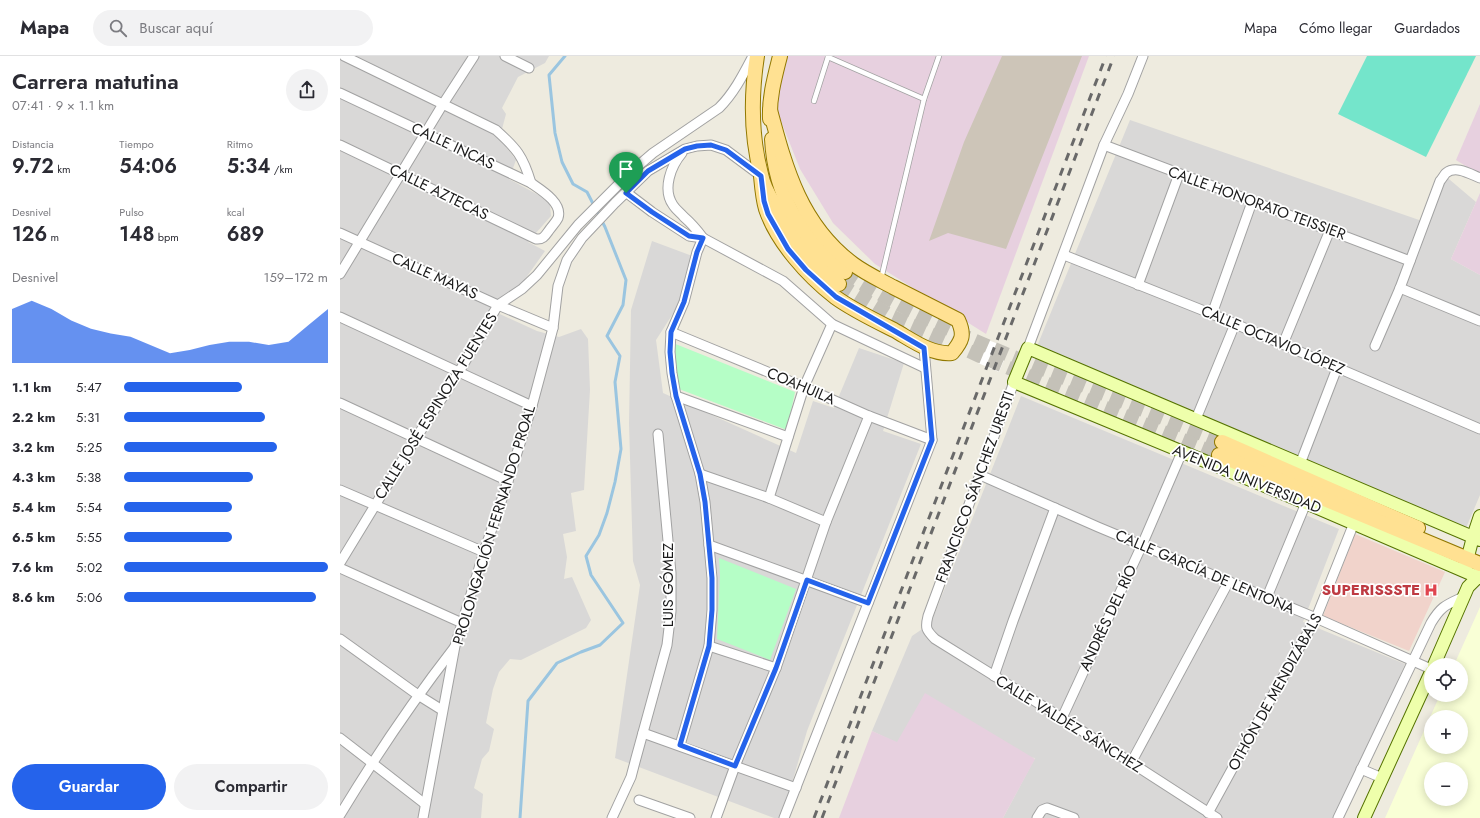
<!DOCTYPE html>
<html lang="es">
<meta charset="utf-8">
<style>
body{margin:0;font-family:Jost,sans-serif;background:#f2f2f3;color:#2b2b33;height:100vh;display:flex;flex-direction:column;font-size:15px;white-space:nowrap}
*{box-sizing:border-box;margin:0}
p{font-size:13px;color:#7c7c81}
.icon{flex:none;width:22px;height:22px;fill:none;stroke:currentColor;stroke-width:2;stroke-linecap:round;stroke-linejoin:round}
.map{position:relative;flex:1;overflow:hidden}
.side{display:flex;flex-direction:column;background:#fff;width:340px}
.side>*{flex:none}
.fabs{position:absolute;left:1084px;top:602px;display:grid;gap:8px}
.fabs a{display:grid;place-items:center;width:44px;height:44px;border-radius:50%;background:#fff;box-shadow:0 2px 10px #0003;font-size:20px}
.pin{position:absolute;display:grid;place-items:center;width:34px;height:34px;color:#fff;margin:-41px -17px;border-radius:50% 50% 50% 0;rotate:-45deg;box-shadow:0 0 4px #0007}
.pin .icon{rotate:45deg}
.round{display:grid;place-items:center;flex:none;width:42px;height:42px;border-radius:21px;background:#f2f2f3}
.headline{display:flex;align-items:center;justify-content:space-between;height:68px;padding:0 12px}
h1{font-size:22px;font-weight:600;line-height:30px}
.stats{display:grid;grid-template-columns:repeat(3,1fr);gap:6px;height:68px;padding:4px 12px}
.stats div{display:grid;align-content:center}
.stats b{font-size:20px;font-weight:600}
.stats small{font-size:11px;font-weight:400}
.stats p{font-size:11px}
.chart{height:112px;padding:8px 12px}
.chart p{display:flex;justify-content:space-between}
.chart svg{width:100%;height:72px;margin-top:4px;fill:#2563eb;opacity:.7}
.action{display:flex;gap:8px;margin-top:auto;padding:8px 12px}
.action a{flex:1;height:46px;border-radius:24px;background:#2563eb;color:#fff;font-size:16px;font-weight:600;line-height:46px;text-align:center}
.action a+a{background:#f2f2f3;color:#2b2b33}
ul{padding:0 12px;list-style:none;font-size:13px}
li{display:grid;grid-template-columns:64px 48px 1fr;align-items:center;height:30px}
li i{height:10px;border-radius:5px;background:#2563eb}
header{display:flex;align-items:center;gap:24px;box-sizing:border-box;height:56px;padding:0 20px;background:#fff;border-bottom:1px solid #e1e1e2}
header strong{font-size:19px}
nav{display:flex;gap:22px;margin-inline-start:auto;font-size:14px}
.search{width:280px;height:36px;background:#f2f2f3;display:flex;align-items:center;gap:10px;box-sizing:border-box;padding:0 14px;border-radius:22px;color:#7c7c81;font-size:15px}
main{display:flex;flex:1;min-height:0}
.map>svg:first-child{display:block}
.residential{fill:#d9d8d7}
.commercial{fill:#f1d3cb}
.industrial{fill:#e7d0df}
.education{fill:#f9ffd6;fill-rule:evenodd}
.park{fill:#b5fec6}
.pitch{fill:#74e5cb}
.pier{fill:#fff}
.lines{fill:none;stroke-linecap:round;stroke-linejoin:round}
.stream{stroke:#9ac5e0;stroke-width:3}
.building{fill:#cdc5b8}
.primary-tunnel{stroke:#c4c1b8;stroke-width:14;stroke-dasharray:14 7;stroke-linecap:butt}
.lane-casing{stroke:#a2a2a2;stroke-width:6}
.street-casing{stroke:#a2a2a2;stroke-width:11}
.secondary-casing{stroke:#557300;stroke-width:14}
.primary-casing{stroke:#917800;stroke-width:16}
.lane{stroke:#fff;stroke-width:4.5}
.street{stroke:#fff;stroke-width:9}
.secondary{stroke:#eeffab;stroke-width:12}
.primary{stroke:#ffe192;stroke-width:14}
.rail{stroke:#696969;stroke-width:3;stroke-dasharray:8 8;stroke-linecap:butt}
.route-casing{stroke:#fff;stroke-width:8}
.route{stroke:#2563eb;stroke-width:5}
.labels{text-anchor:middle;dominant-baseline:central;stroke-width:3.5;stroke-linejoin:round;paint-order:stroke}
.street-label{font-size:15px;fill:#1b1b1b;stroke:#fff}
.health-label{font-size:15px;font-weight:bold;fill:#be3a42;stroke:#fff;text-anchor:end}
</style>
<header>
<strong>Mapa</strong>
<div class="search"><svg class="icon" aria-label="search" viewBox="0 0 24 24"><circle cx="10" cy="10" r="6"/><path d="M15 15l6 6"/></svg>Buscar aquí</div>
<nav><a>Mapa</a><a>Cómo llegar</a><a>Guardados</a></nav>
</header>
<main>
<section class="side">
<div class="headline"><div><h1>Carrera matutina</h1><p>07:41 · 9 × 1.1 km</p></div><a class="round"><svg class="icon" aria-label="share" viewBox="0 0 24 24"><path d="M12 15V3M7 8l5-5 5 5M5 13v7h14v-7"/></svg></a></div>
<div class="stats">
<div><p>Distancia</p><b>9.72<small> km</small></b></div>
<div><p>Tiempo</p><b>54:06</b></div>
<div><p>Ritmo</p><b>5:34<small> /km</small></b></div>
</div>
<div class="stats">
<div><p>Desnivel</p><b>126<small> m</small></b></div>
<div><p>Pulso</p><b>148<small> bpm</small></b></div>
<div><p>kcal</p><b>689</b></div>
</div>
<div class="chart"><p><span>Desnivel</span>159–172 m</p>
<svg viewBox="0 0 160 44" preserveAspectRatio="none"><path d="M0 44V11L10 6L20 11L30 18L40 23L50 26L60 28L70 33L80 38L90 36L100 33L110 31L120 31L130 33L140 31L150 21L160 11V44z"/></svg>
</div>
<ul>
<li><b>1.1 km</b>5:47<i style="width:58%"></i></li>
<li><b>2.2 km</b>5:31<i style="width:69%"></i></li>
<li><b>3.2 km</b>5:25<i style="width:75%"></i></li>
<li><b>4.3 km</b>5:38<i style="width:63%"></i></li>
<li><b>5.4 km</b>5:54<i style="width:53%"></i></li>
<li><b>6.5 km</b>5:55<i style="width:53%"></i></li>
<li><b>7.6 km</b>5:02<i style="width:100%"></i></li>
<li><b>8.6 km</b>5:06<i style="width:94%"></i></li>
</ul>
<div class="action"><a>Guardar</a><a>Compartir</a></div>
</section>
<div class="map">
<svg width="1140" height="762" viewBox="0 0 1140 762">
<rect width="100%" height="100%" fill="#eeebdf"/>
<g class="residential">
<polygon points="0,0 209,0 205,7 178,21 162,52 166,58 162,73 166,91 176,104 169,123 202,141 210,149 211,160 188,186 205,195 183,226 172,237 149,253 197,275 219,281 241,273 248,283 250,334 244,434 231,437 236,475 223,478 227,501 224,523 232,521 251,564 246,572 181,604 170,603 159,616 153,633 146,667 154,673 149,695 142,703 134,732 143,738 141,762 0,762"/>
<polygon points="790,64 1085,166 1103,118 1136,146 1111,203 1140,219 1140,439 1126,472 693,300"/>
<polygon points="312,185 355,201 352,228 316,284 323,337 456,397 473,345 494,352 519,292 564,307 543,375 581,388 467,675 442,762 434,762 275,702 300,529 293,505 289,367 291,254"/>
<polygon points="681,340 999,473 963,566 1065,608 998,762 663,762 695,702 557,687 532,675 572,580 591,567"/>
</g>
<polygon class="commercial" points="1015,478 1105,516 1069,595 983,560"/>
<g class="industrial">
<polygon points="444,0 749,0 646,278 535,208 493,167 460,113 435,50"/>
<polygon points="1140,48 1140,119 1116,104"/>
<polygon points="1140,137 1140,219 1111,203"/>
<polygon points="585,637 695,703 663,762 499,762 532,675 557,686"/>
</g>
<path class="education" d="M1140 551V762H1045L1100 639H1121V609H1114ZM1091 661H1121V691H1091ZM1091 713H1121V743H1091Z"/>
<g class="park">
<polygon points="333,287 455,336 447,374 339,333"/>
<polygon points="379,502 456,533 430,604 377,583 380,519"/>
</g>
<polygon class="pitch" points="1027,0 1136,0 1086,101 998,58"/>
<polygon class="pier" points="648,284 669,292 659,316 638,307"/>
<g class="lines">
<polyline class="stream" points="180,762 188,645 217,607 241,596 260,589 283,567 251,519 246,500 259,479 267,457 275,426 281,393 275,326 280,300 267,280 283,249 286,224 265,171 247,136 233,128 222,106 215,77 209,19 225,0"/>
</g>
<polygon class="building" points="662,0 742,0 666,193 608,177 589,185 624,86"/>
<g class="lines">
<g class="primary-tunnel">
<path d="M505 216C564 256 630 283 695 310 757 335 820 361 882 386"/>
<polyline points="499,228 551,260 640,300 879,399"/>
</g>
<g class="lane-casing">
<g id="lane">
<polyline points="488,0 488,1 584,43"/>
<polyline points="474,45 488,1"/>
<polyline points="541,223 584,43 599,0"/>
</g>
</g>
<g class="street-casing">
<g id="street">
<path d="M4 0 156 74C177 93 183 100 191 127"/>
<polyline points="165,0 189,12"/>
<path d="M0 37 191 127C201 134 223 147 218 162 216 166 213 169 210 173 206 178 204 184 196 183L0 89"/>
<polyline points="764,89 1070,205"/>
<path d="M342 97C331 110 322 133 333 149 336 154 341 157 344 161 351 167 357 174 363 182L443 225 492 268 585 312"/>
<polyline points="287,137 312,156 349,180 363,182"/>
<polyline points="0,177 158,249 213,272"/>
<polyline points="724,199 872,258 1140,373"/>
<polyline points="0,218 103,48 134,0"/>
<polyline points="798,229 839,118"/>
<polyline points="1060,232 1140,265"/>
<polyline points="872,258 912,146"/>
<polyline points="0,261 192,350"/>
<polyline points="331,276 464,331 529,360 592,384"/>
<polyline points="943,288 990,174"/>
<path d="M1035 290 1060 232 1100 125C1102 123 1104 119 1106 117 1116 109 1130 118 1140 122"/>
<polyline points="688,292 764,89 788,38 803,0"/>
<path d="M674 326 588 560C585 572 586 574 595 583L722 662 877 762"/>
<polyline points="336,340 448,381"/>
<polyline points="0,347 168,425"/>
<polyline points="856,363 895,268"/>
<polyline points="960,408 997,312"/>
<polyline points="360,418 429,442 486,466"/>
<polyline points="640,419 758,471 976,562 1091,613"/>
<polyline points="0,434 144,496"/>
<polyline points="429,442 464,331 492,268"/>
<polyline points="369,489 528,547"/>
<path d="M0 507 76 382 119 316 158 249 182 233 197 219 238 169 292 115 313 97 379 52C394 37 403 19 413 0"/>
<polyline points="0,512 122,567"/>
<polyline points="927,541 966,447"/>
<polyline points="0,583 78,639 102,654"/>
<polyline points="369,590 436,612"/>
<polyline points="654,620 673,565 715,452"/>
<polyline points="722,662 802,489 842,396"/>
<polyline points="303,677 456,732"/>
<polyline points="0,682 85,748"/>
<polyline points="340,689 369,590 372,554 372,522 365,446 360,418 336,340 332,317 330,296 331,276 344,246 357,196 363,182"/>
<polyline points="791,707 889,525"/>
<polyline points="1021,713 1042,722"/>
<polyline points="299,744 350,762"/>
<polyline points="868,757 919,664 976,562 1016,462"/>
<path d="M0 759C35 701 72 646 114 592"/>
<polyline points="83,762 115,590 144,496 168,425 192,350 213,272 218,230 227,204 242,182 275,147 308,115 345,93 357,90 371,89 386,94 421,120"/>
<polyline points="272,762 291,721 296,702 327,589 331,555 331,517 318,378"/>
<polyline points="376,762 395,710 436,612 486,466 529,360"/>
<polyline points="444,762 592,384 584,292"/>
<polyline points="697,762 702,754 707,752 734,762"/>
<path d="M998 762 1091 567C1101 550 1106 549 1123 541"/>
</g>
</g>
<g class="secondary-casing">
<g id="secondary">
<polyline points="1140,484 688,292 674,326 966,447 1140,522"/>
<polyline points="1125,512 1133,481 1140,460"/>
<polyline points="1094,609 1128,531 1138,521 1140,516"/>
<polyline points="1024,762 1091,616"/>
</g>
</g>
<g class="primary-casing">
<g id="primary">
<path d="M417 0C411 39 411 80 421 118 423 128 428 138 433 146 451 181 469 203 499 228"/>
<path d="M430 63C429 41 435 20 440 0"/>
<path d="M432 83C435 141 461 181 505 216"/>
<path d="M421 120C422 131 423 143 426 153 437 186 468 220 495 241 513 254 534 264 554 274 572 284 591 299 612 297 622 285 625 279 618 264 596 253 575 242 553 231 540 224 525 217 513 208 461 169 446 114 430 54"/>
<polyline points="882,386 1078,472"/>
<polyline points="879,399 1140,508"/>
</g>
</g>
<use href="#lane" class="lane"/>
<use href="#street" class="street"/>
<use href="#secondary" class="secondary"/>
<use href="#primary" class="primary"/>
<g class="rail">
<polyline points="474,762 766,0"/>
<polyline points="482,762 774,0"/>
</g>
</g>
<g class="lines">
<g class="route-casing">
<polygon id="route" points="371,89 386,94 421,120 424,145 428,158 448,193 466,214 496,241 584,292 592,384 528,547 467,524 436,612 395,710 340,689 369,590 372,554 372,522 365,446 360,418 336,340 332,317 330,296 331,276 344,246 357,196 363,182 349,180 312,156 286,137 308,115 345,93 357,90"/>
</g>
<use href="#route" class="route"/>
</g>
<defs>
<g id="hospital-bare" transform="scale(1.08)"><path d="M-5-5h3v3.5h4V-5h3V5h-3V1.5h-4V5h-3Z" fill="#e0444e" stroke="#fff" stroke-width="2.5" paint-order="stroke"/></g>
</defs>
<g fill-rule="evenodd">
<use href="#hospital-bare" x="1091" y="534"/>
</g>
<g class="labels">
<g class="street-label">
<text transform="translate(113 90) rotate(25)">CALLE INCAS</text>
<text transform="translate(99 136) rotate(26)">CALLE AZTECAS</text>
<text transform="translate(917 147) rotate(20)">CALLE HONORATO TEISSIER</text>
<text transform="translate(95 220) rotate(24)">CALLE MAYAS</text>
<text transform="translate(933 284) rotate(23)">CALLE OCTAVIO LÓPEZ</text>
<text transform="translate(461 330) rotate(23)">COAHUILA</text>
<text transform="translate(96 350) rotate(-58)">CALLE JOSÉ ESPINOZA FUENTES</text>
<text transform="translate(907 423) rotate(22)">AVENIDA UNIVERSIDAD</text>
<text transform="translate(635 431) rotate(-70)">FRANCISCO SÁNCHEZ URESTI</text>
<text transform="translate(154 469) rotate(-73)">PROLONGACIÓN FERNANDO PROAL</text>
<text transform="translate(865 516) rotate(23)">CALLE GARCÍA DE LENTONA</text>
<text transform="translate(328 529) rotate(-90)">LUIS GÓMEZ</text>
<text transform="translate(768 562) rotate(-65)">ANDRÉS DEL RÍO</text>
<text transform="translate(935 636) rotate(-61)">OTHÓN DE MENDIZÁBALS</text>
<text transform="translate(729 668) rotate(32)">CALLE VALDÉZ SÁNCHEZ</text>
</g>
<g class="health-label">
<text x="1080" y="534">SUPERISSSTE</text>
</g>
</g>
</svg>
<div class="fabs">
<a><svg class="icon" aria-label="locate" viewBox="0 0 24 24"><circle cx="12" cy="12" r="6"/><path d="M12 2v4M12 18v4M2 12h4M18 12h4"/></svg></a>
<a>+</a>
<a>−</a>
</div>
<div class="pin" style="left:286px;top:137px;background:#1e9e55"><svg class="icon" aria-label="arrive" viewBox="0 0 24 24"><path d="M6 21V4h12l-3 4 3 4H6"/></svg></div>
</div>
</main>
